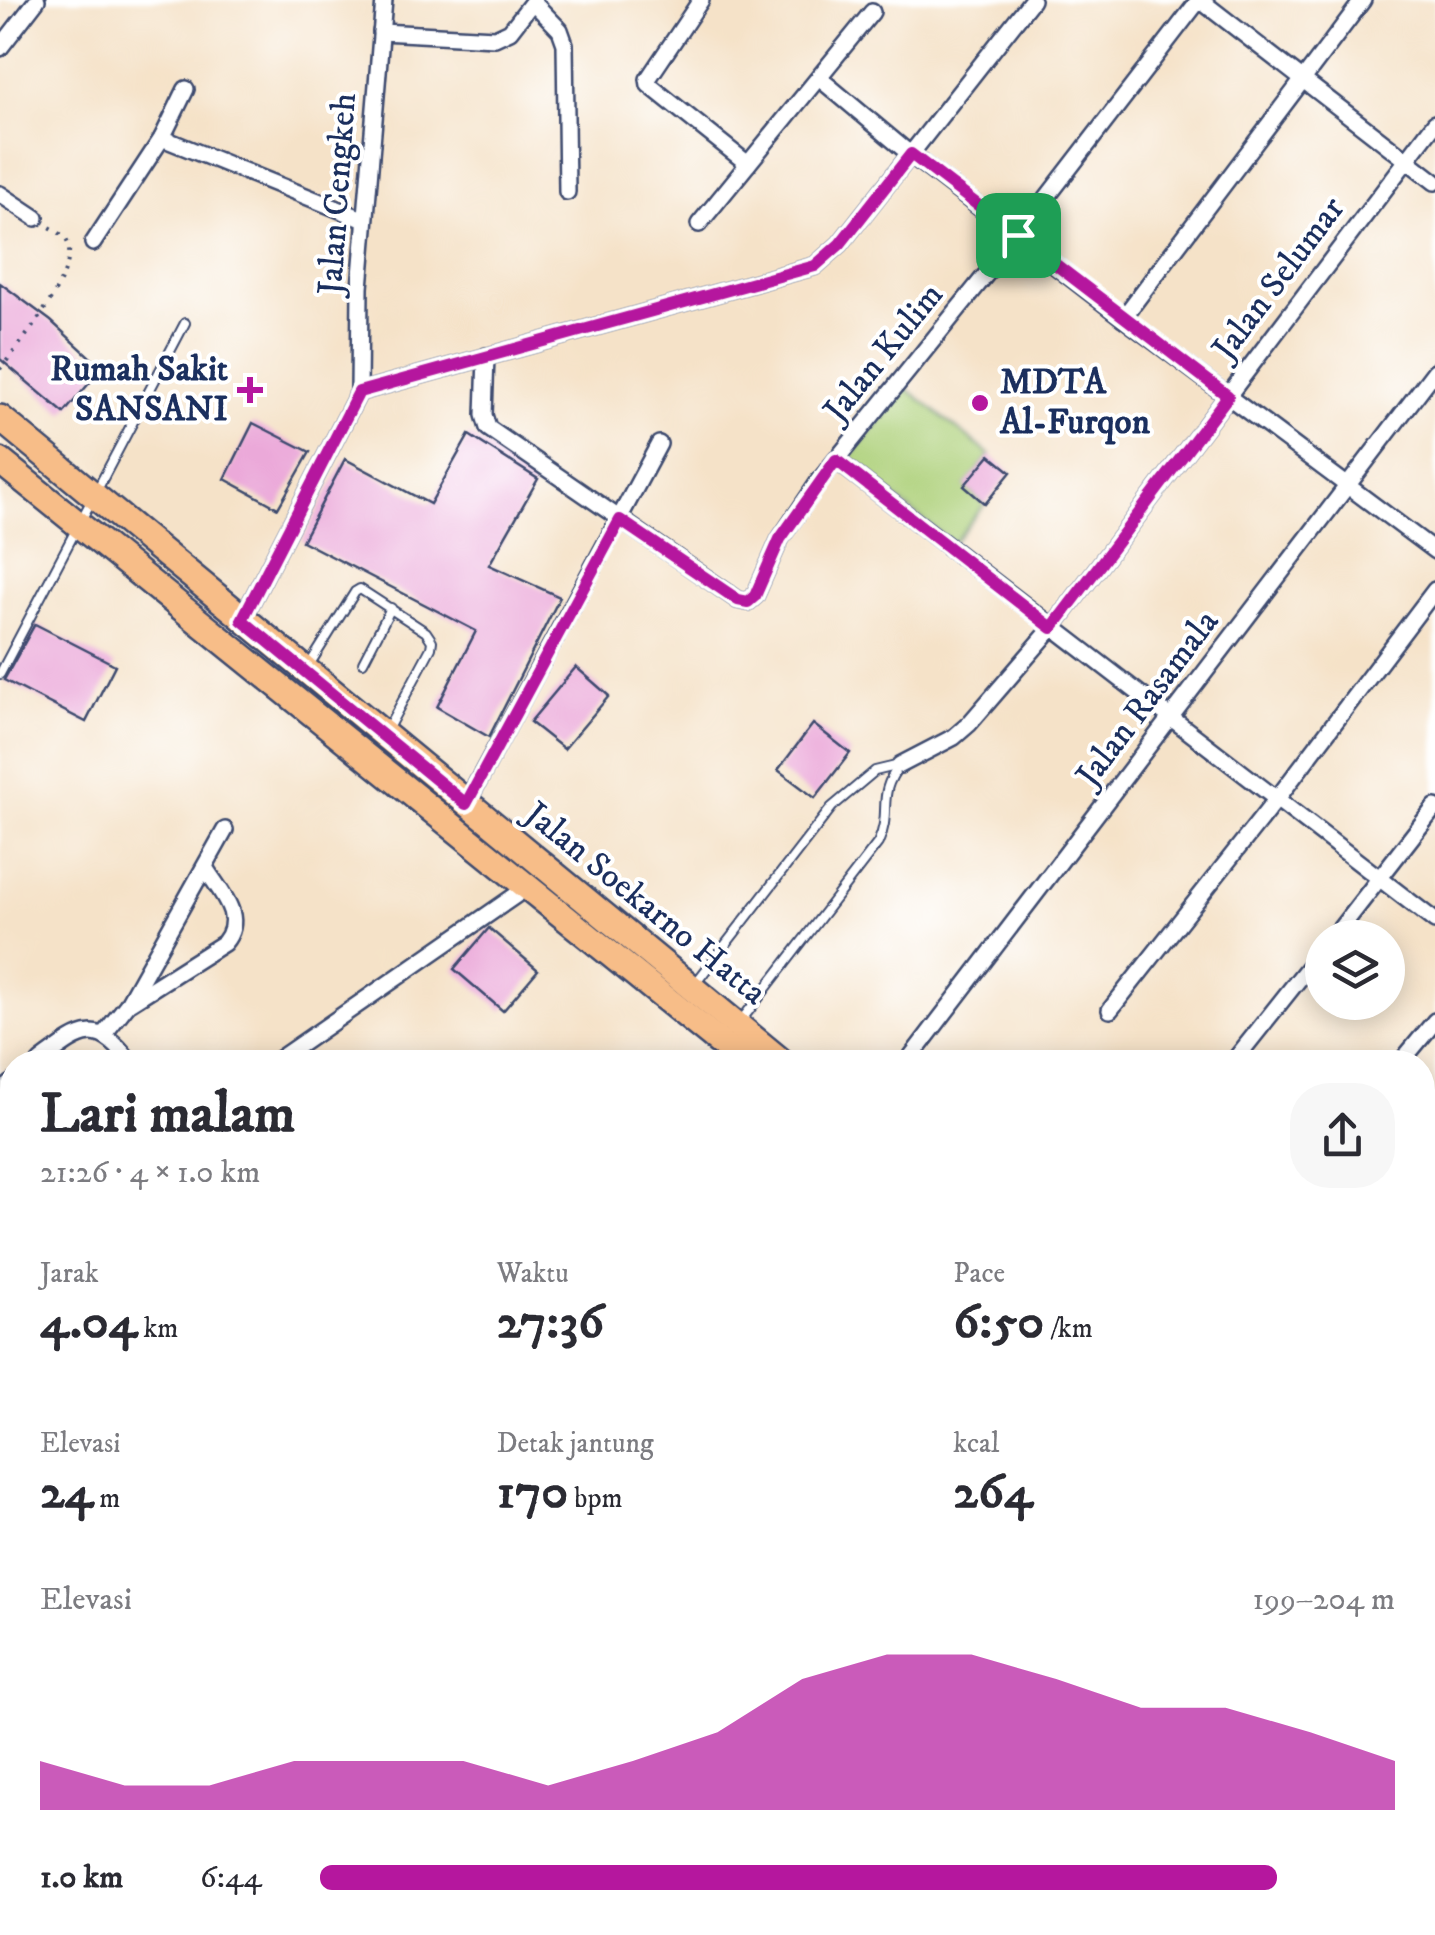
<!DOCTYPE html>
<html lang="id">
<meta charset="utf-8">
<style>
body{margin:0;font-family:"IM FELL DW Pica",serif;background:#f7f7f7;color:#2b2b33;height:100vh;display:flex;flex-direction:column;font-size:38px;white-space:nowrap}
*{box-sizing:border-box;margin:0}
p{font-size:32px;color:#7c7c81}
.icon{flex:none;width:55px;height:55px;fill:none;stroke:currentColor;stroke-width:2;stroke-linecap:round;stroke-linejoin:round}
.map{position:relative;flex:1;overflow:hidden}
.sheet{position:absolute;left:0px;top:1050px;width:1435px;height:885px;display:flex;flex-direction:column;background:#fff;border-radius:40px 40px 0 0;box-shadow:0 5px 25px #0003}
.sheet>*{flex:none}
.buttons{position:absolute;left:1305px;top:920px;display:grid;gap:20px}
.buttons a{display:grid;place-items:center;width:100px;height:100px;border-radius:50%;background:#fff;box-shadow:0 5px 25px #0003;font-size:50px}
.pin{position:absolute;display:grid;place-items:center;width:85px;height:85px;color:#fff;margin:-42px;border-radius:20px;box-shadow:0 5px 15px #0006}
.round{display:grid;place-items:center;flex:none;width:105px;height:105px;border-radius:40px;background:#f7f7f7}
.overview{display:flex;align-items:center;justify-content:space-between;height:170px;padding:0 40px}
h1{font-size:55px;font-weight:800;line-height:75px}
.metrics{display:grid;grid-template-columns:repeat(3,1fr);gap:15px;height:170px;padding:10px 40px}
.metrics div{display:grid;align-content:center}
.metrics b{font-size:50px;font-weight:800}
.metrics small{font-size:28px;font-weight:400}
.metrics p{font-size:28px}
.chart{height:280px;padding:20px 40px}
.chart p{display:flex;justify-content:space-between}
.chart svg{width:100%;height:180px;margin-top:10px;fill:#b5179e;opacity:.7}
ul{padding:0 40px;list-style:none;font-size:32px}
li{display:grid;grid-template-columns:160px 120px 1fr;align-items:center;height:75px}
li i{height:25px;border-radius:12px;background:#b5179e}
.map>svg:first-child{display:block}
.green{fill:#add079;stroke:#64806c;stroke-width:2.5}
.building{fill:#eba9d9}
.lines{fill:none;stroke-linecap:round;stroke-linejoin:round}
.service-casing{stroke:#3c4a6e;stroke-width:12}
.minor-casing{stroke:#3c4a6e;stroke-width:20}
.primary-casing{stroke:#3c4a6e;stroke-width:30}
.path{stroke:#3c4a6e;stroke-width:4;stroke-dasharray:2.5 8;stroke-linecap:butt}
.service{stroke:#fff;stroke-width:8}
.minor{stroke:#fff;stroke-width:15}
.primary{stroke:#f7bd88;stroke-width:25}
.route-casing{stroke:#fff;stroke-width:20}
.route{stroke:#b5179e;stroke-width:12}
.poi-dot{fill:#b5179e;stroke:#fff;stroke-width:4}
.labels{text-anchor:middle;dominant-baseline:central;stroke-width:8;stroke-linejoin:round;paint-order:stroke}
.street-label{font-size:35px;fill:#1b2f5e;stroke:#fff}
.poi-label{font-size:35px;font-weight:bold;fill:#1b2f5e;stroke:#fff;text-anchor:end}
</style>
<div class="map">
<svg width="1435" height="1935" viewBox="0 0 1435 1935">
<rect width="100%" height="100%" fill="#fff"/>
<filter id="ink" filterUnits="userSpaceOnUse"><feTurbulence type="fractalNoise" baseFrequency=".01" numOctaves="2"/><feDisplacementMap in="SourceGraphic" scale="20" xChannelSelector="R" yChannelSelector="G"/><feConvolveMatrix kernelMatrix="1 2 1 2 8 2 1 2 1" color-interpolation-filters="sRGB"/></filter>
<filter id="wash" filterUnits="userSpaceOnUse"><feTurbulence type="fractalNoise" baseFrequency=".0048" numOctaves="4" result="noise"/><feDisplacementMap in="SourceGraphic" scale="40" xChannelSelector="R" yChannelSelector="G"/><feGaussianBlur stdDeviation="2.25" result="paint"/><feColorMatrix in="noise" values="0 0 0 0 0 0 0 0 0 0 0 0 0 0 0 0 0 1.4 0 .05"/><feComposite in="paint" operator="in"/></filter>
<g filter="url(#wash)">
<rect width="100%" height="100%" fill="#f5e2c8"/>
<polygon class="green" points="906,388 990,455 965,486 985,504 953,543 847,461"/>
<g id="blocks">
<g class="building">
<polygon points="0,283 51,321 102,368 64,413 0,359"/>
<polygon points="253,423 310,452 278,508 225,479"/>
<polygon points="469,435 538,479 489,565 560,597 489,737 437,707 476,631 302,541 345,459 430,504"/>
<polygon points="990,455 1011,472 985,504 964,486"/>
<polygon points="35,624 115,665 86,722 4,680"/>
<polygon points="576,667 609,696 564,749 530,722"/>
<polygon points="813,724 850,753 815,798 778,770"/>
<polygon points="489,928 538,970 503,1011 454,969"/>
</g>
</g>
</g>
<g filter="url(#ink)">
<use href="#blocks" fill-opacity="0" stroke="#3c4a6e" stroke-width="2.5"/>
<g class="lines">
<g class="service-casing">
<g id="service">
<polyline points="363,662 391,608"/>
<polyline points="308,667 355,592 360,589 426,632 432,641 431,648 386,732"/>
<polyline points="0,674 185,323"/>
<polyline points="695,984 832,807 875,771 900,765"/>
<path d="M740 1022 878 843C893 811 875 796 900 765"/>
<polyline points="1422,1485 1435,1458"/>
<polyline points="1060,1935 1070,1922"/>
</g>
</g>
<g class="minor-casing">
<g id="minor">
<polyline points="701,0 648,79 649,85 748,164 872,12"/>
<polyline points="1200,0 1435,182"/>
<polyline points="1363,0 1123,318 1435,551"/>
<polyline points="533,2 560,30 565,44 567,192"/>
<polyline points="381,32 495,38 510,31 534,0"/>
<polyline points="0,48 37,0"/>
<polyline points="819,78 911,155 1123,318"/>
<polyline points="162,138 186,89"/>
<polyline points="0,194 36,218"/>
<polyline points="699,224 748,164"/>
<polyline points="93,243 162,138 365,220"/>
<polyline points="486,356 484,415 488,428 738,600 748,602 755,596 780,539 819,481 1018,235 1199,0"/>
<polyline points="359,392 815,266 840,244 1032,0"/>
<polyline points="836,460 1435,921"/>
<polyline points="242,620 359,392 360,288 384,0"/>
<polyline points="900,765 954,737 969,724 1052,628 1435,123"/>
<polyline points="466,804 659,444"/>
<polyline points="1333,938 1435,807"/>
<path d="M131 1002 224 943C246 917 221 893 206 869"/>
<polyline points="1110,1010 1276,800 1435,590"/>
<polyline points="104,1034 127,1005 225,830"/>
<path d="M40 1062C79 1033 96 1015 130 1062"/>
<polyline points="275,1062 529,886"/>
<polyline points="907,1062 1435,371"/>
<polyline points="1233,1062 1322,950"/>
<polyline points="1401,1062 1435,1021"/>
<polyline points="0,1093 12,1083"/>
<polyline points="0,1251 12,1242"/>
<polyline points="0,1858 12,1846"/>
<polyline points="358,1922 370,1935"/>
<polyline points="171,1935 185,1922"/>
<polyline points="203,1935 216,1922"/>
<polyline points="463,1935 477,1922"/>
</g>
</g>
<g class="primary-casing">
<g id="primary">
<polyline points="0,418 782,1062"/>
<polyline points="0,461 744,1062"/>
<polyline points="1422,1567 1435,1577"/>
<polyline points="1422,1604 1435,1614"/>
</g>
</g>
<path class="path" d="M0 369C20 344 72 281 69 248 68 237 57 231 48 226"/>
<use href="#service" class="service"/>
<use href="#minor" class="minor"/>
<use href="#primary" class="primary"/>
</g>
</g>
<g class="lines" filter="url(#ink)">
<g class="route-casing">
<polygon id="route" points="911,154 1228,396 1052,628 836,460 780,539 755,596 748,602 738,600 620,520 466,804 242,620 359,392 815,266 840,244"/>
</g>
<use href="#route" class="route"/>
</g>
<g class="poi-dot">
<path d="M245 375h10v10h10v10h-10v10h-10v-10h-10v-10h10z"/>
<circle cx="980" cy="403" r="10"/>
</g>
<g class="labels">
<g class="street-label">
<text transform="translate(338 194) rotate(-86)">Jalan Cengkeh</text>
<text transform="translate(1279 279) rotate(-53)">Jalan Selumar</text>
<text transform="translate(884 353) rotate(-51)">Jalan Kulim</text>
<text transform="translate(1148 699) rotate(-53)">Jalan Rasamala</text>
<text transform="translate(645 904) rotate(39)">Jalan Soekarno Hatta</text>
</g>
<g class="poi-label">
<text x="228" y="370">Rumah Sakit<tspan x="228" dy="40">SANSANI</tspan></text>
<text x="1000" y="383" text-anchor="start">MDTA<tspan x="1000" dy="40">Al-Furqon</tspan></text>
</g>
</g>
</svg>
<div class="buttons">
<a><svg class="icon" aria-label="layers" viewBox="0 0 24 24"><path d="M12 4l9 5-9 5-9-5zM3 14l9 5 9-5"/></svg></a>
</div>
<div class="pin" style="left:1018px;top:235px;background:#1e9e55"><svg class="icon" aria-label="arrive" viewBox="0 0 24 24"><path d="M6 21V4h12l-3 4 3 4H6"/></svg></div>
<section class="sheet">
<div class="overview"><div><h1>Lari malam</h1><p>21:26 · 4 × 1.0 km</p></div><a class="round"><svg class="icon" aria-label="share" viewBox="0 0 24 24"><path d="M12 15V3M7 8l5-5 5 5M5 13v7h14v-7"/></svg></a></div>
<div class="metrics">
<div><p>Jarak</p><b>4.04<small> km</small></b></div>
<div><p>Waktu</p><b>27:36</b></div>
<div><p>Pace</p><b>6:50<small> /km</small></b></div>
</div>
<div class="metrics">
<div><p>Elevasi</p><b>24<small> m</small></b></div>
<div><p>Detak jantung</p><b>170<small> bpm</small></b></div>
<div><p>kcal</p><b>264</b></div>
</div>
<div class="chart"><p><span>Elevasi</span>199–204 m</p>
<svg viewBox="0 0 160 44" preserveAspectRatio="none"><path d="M0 44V32L10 38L20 38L30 32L40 32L50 32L60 38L70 32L80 25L90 12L100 6L110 6L120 12L130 19L140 19L150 25L160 32V44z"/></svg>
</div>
<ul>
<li><b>1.0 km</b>6:44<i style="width:89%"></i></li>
</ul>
</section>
</div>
